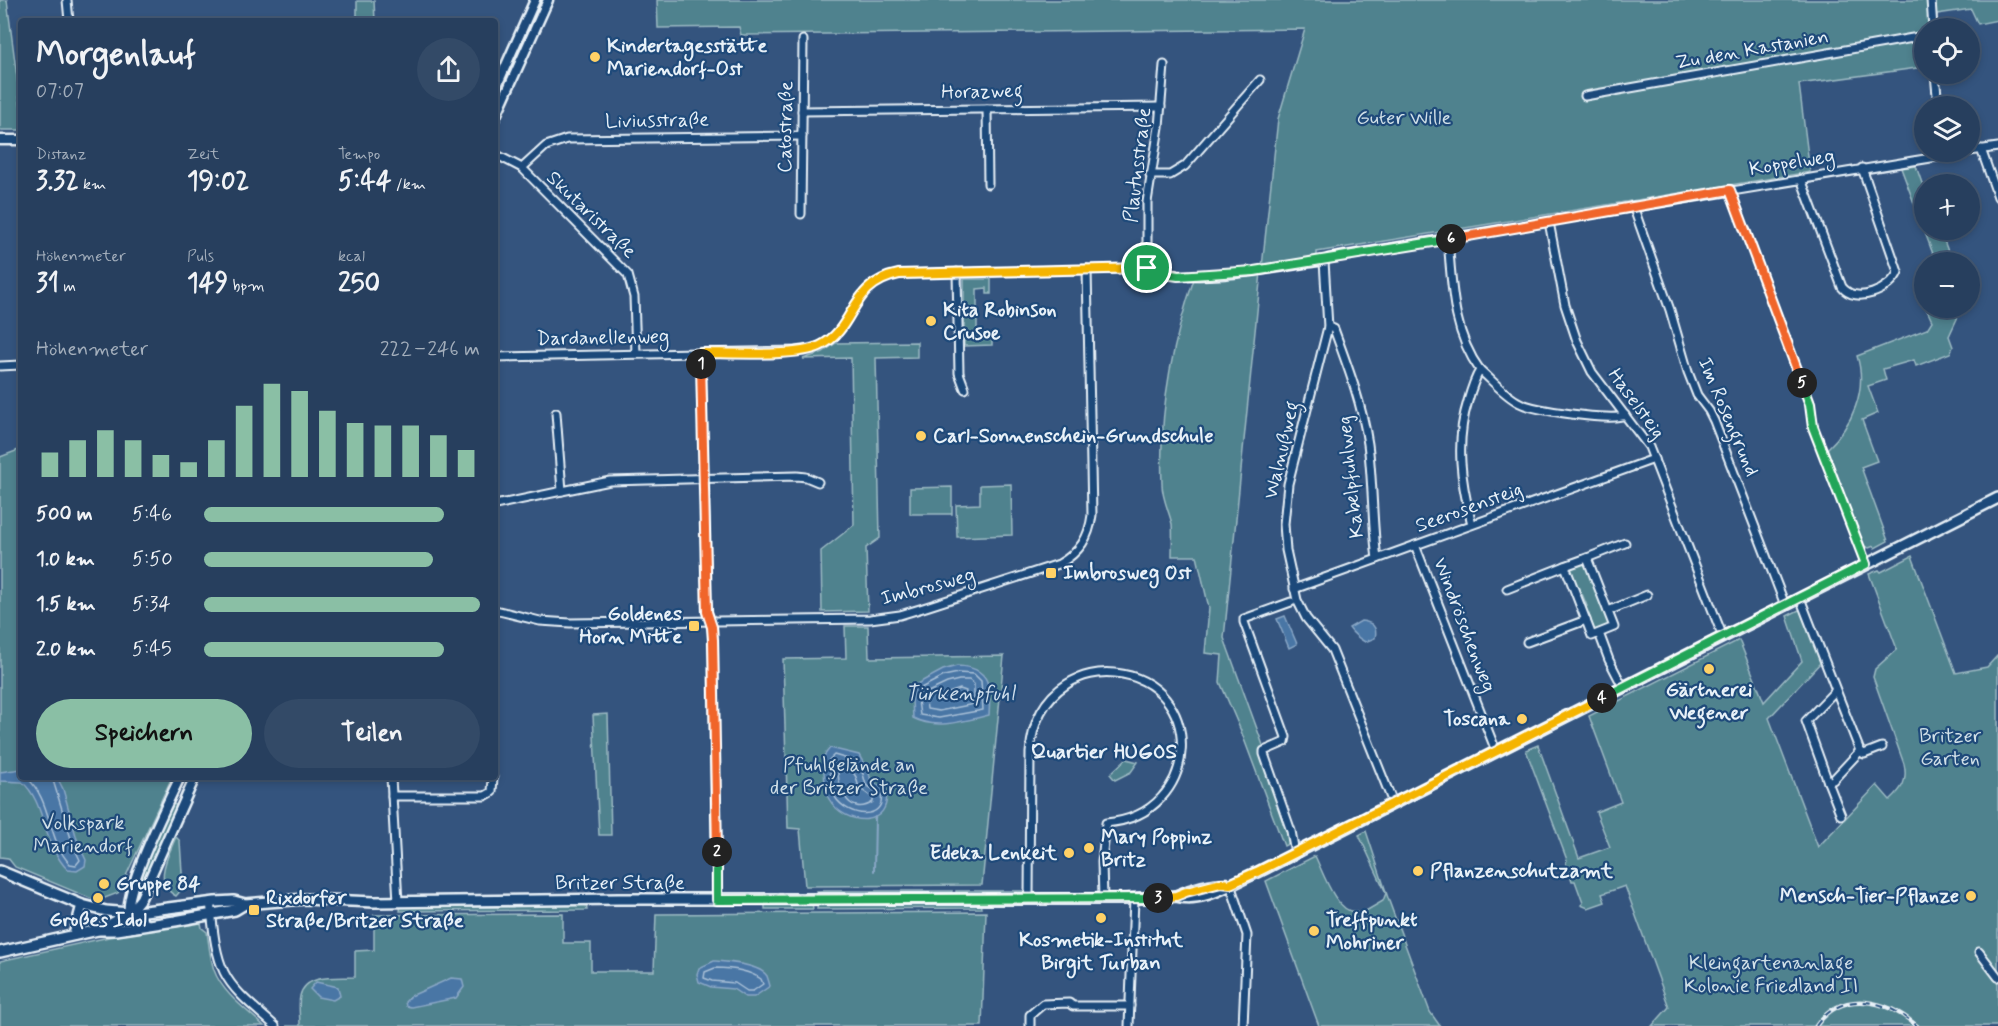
<!DOCTYPE html>
<html lang="de">
<meta charset="utf-8">
<style>
body{margin:0;font-family:Mynerve,sans-serif;background:#334a67;color:#f1f3f6;height:100vh;display:flex;flex-direction:column;font-size:22px;white-space:nowrap}
*{box-sizing:border-box;margin:0}
p{font-size:20px;color:#a4afbc}
.icon{flex:none;width:33px;height:33px;fill:none;stroke:currentColor;stroke-width:2;stroke-linecap:round;stroke-linejoin:round}
.map{position:relative;flex:1;overflow:hidden}
.side{position:absolute;left:18px;top:18px;width:480px;height:762px;display:flex;flex-direction:column;background:#273f5e;border-radius:6px;box-shadow:0 3px 9px #0003,0 0 0 2px #435873}
.side>*{flex:none}
.tools{position:absolute;left:1914px;top:18px;display:grid;gap:12px}
.tools a{display:grid;place-items:center;width:66px;height:66px;border-radius:50%;background:#273f5e;box-shadow:0 3px 9px #0003,0 0 0 2px #435873;font-size:30px}
.pin{position:absolute;display:grid;place-items:center;width:51px;height:51px;color:#fff;margin:-26px;border:3px solid #fff;border-radius:50%;box-shadow:0 2px 6px #0007}
.km{position:absolute;width:30px;height:30px;margin:-15px;border-radius:50%;background:#222;color:#fff;font-size:16px;line-height:30px;text-align:center}
.round{display:grid;place-items:center;flex:none;width:63px;height:63px;border-radius:32px;background:#334a67}
.summary{display:flex;align-items:center;justify-content:space-between;height:102px;padding:0 18px}
h1{font-size:33px;font-weight:700;line-height:45px}
.stats{display:grid;grid-template-columns:repeat(3,1fr);gap:9px;height:102px;padding:6px 18px}
.stats div{display:grid;align-content:center}
.stats b{font-size:26px;font-weight:700}
.stats small{font-size:16px;font-weight:400}
.stats p{font-size:16px}
.chart{height:168px;padding:12px 18px}
.chart p{display:flex;justify-content:space-between}
.chart svg{width:100%;height:108px;margin-top:6px;stroke:#8abfa5;stroke-width:6}
.cta{display:flex;gap:12px;margin-top:auto;padding:12px 18px}
.cta a{flex:1;height:69px;border-radius:36px;background:#8abfa5;color:#111;font-size:24px;font-weight:700;line-height:69px;text-align:center}
.cta a+a{background:#334a67;color:#f1f3f6}
ul{padding:0 18px;list-style:none;font-size:20px}
li{display:grid;grid-template-columns:96px 72px 1fr;align-items:center;height:45px}
li i{height:15px;border-radius:8px;background:#8abfa5}
.map>svg:first-child{display:block}
.green{fill:#50828e;stroke:#9cbac3;stroke-width:1.5}
.water{fill:#4a76a5;stroke:#89a7c6;stroke-width:1.5}
.lines{fill:none;stroke-linecap:round;stroke-linejoin:round}
.shore{stroke:#a9c0d7;stroke-width:1.5}
.stream{stroke:#89a7c6;stroke-width:2}
.minor-casing{stroke:#e8f1f8;stroke-width:11}
.tertiary-casing{stroke:#e8f1f8;stroke-width:13}
.secondary-casing{stroke:#e8f1f8;stroke-width:14}
.minor{stroke:#1f4a7a;stroke-width:7}
.tertiary{stroke:#1f4a7a;stroke-width:8}
.secondary{stroke:#1f4a7a;stroke-width:9}
.rail-casing{stroke:#e8f1f8;stroke-width:4.5}
.rail{stroke:#1f4a7a;stroke-width:2;stroke-dasharray:7;stroke-linecap:butt}
.split-1-casing{stroke:#fff;stroke-width:12}
.split-2-casing{stroke:#fff;stroke-width:12}
.split-3-casing{stroke:#fff;stroke-width:12}
.split-4-casing{stroke:#fff;stroke-width:12}
.split-5-casing{stroke:#fff;stroke-width:12}
.split-6-casing{stroke:#fff;stroke-width:12}
.split-7-casing{stroke:#fff;stroke-width:12}
.split-1{stroke:#f5b400;stroke-width:8}
.split-2{stroke:#f0652b;stroke-width:8}
.split-3{stroke:#22a559;stroke-width:8}
.split-4{stroke:#f5b400;stroke-width:8}
.split-5{stroke:#22a559;stroke-width:8}
.split-6{stroke:#f0652b;stroke-width:8}
.split-7{stroke:#22a559;stroke-width:8}
.poi-dot{fill:#ffd166;stroke:#1f4a7a;stroke-width:2}
.labels{text-anchor:middle;dominant-baseline:central;stroke-width:4.5;stroke-linejoin:round;paint-order:stroke}
.poi-label{font-size:20px;font-weight:bold;fill:#e8f1f8;stroke:#1f4a7a;text-anchor:start}
.street-label{font-size:20px;fill:#e8f1f8;stroke:#1f4a7a}
.park-label{font-size:20px;fill:#d1e0e8;stroke:#1f4a7a}
.water-label{font-size:21px;font-style:italic;fill:#d0dfec;stroke:#1f4a7a}
.neighbourhood-label{font-size:21px;font-weight:bold;fill:#e8f1f8;stroke:#1f4a7a}
</style>
<div class="map">
<svg width="1998" height="1026" viewBox="0 0 1998 1026">
<rect width="100%" height="100%" fill="#34547e"/>
<filter id="ink" filterUnits="userSpaceOnUse"><feTurbulence type="fractalNoise" baseFrequency=".0167" numOctaves="2"/><feDisplacementMap in="SourceGraphic" scale="12" xChannelSelector="R" yChannelSelector="G"/><feConvolveMatrix kernelMatrix="1 2 1 2 8 2 1 2 1" color-interpolation-filters="sRGB"/></filter>
<g filter="url(#ink)">
<g class="green">
<polygon points="0,0 7,0 21,109 21,130 0,130"/>
<polygon points="657,0 1998,0 1998,20 1978,24 1971,9 1937,14 1936,28 1924,28 1924,67 1799,84 1810,172 1317,252 1317,259 1262,267 1278,119 1305,29 741,35 739,27 658,28"/>
<polygon points="357,1 374,1 375,21 357,21"/>
<polygon points="1916,166 1924,189 1924,230 1940,230 1952,262 1936,262 1901,168"/>
<path d="M1261 272 1224 638 1264 748 1261 756 1292 842 1284 846 1241 731 1220 682 1222 655 1205 653 1209 608 1197 556H1172C1172 546 1173 534 1172 524 1169 511 1162 498 1162 484 1159 415 1172 342 1195 276Z"/>
<polygon points="964,279 991,279 991,294 987,294 987,288 977,289 977,333 980,335 992,335 992,345 964,346"/>
<path d="M1926 308H1962L1949 336 1953 347 1950 353 1916 366 1914 360 1883 369 1886 380 1868 386 1878 413 1862 420 1877 461 1861 467 1888 541 1875 548 1874 546 1869 548 1864 546 1827 449C1852 426 1868 390 1857 356L1927 329 1932 321Z"/>
<polygon points="917,342 917,357 876,358 880,538 866,548 868,611 822,612 821,551 854,525 851,358 803,359 823,352 836,343"/>
<polygon points="21,449 21,777 172,777 118,893 97,901 15,867 8,858 0,857 0,457"/>
<polygon points="1011,484 1012,535 957,537 956,505 980,504 980,485"/>
<polygon points="952,487 952,514 910,514 910,488"/>
<path d="M1912 556 1956 673 1987 667 1998 655V1026H1652L1669 1007 1625 886 1602 894 1605 902 1588 908 1581 905 1583 903 1575 881H1572L1566 863 1567 860 1526 750 1538 745 1579 858 1610 847 1596 812 1621 802 1589 716 1739 640 1764 702 1802 661 1787 616 1801 609 1821 662 1769 718 1818 847 1877 785 1890 800C1902 789 1908 781 1904 764L1873 677 1875 669 1897 649 1869 574 1879 570 1881 572Z"/>
<polygon points="1582,564 1585,564 1608,623 1607,627 1596,631 1592,629 1584,609 1587,606 1582,594 1578,593 1570,571 1571,568"/>
<polygon points="845,626 868,626 869,658 1004,656 982,885 805,886 800,829 788,828 783,659 846,658"/>
<polygon points="608,714 611,835 599,835 593,715"/>
<polygon points="1126,759 1138,762 1131,772 1115,780 1110,774"/>
<polygon points="171,803 178,806 138,894 135,893 149,850"/>
<path d="M1366 831 1389 901 1430 1012 1440 1026H1319L1266 881 1315 856C1323 872 1336 913 1356 912L1359 915 1383 901 1386 893 1359 835Z"/>
<path d="M176 837 180 841 183 888 176 896C152 883 168 856 176 837Z"/>
<polygon points="817,891 952,891 951,894 924,894 924,896 818,897"/>
<polygon points="956,891 1027,891 1026,894 980,894 980,896 966,896 966,894 956,894"/>
<polygon points="932,902 932,905 980,902 981,908 817,909 818,903"/>
<polygon points="780,903 812,903 813,909 765,909 765,905"/>
<polygon points="586,904 587,910 400,911 401,905 406,905 406,907 513,907 513,905"/>
<path d="M986 912 982 1026H286H300C300 1016 298 1005 300 996 305 973 337 978 355 977V951L374 950V915L563 914V943H591V971H654L656 914Z"/>
<path d="M201 923 202 928 207 932C209 945 210 958 214 970 222 993 247 1010 264 1026H0V961L109 937Z"/>
</g>
<g class="water">
<polygon points="1285,616 1297,644 1289,648 1277,619"/>
<path d="M1361 621C1372 622 1378 627 1375 638L1365 642C1358 638 1354 635 1349 628Z"/>
<path d="M957 666C991 667 991 687 989 715 964 721 936 730 913 718L912 700 915 685 943 670Z"/>
<path d="M830 748 859 755 869 773 871 781 886 789C893 829 845 827 829 799 824 791 824 767 823 757Z"/>
<path d="M21 769V777H53L58 779 63 789 78 843 86 860 85 866 77 871 68 870C42 844 46 802 22 782L0 781V772Z"/>
<path d="M714 961C727 962 759 964 767 976 768 979 769 982 770 986L754 997H745L733 989 711 987 699 982 697 974 699 968Z"/>
<polygon points="451,978 462,979 464,987 456,998 411,1007 406,1006 405,1002 411,996"/>
<polygon points="316,982 338,987 340,996 333,1000 318,997 310,989"/>
</g>
<g class="lines">
<g class="shore">
<polygon points="958,673 974,674 981,681 983,710 939,718 920,715 918,701 921,688 944,676"/>
<polygon points="959,680 969,680 974,684 974,704 939,711 927,709 926,701 928,692 947,683"/>
<polygon points="960,689 966,691 965,698 942,701 939,700 940,696"/>
<path d="M834 755 855 761 863 774 866 785 881 794C886 821 848 818 835 797 831 790 830 769 829 760Z"/>
<path d="M838 764 850 767 856 777 859 788 873 798V802C847 819 836 784 838 764Z"/>
<path d="M26 777C52 799 47 840 70 864L76 865 80 860 73 845 52 777"/>
<path d="M715 968C731 968 748 970 761 979L763 984 753 991H747L735 983 712 981 704 978 705 972Z"/>
</g>
<polyline class="stream" points="874,871 875,817"/>
<g class="minor-casing">
<g id="minor">
<polyline points="67,0 69,21"/>
<polyline points="1931,0 1933,28"/>
<polyline points="1935,74 1938,106"/>
<polyline points="1585,96 1924,36"/>
<polyline points="987,109 988,184"/>
<polyline points="802,111 1161,107"/>
<polyline points="1981,149 1998,197"/>
<polyline points="1970,151 1998,147"/>
<polyline points="495,154 522,168 628,275 634,297 636,354"/>
<polyline points="522,168 546,146 567,139 802,136"/>
<polyline points="1150,175 1170,175 1185,166 1260,80"/>
<path d="M1801 179 1842 287C1856 305 1891 290 1898 272L1862 168"/>
<polyline points="1730,190 1810,404 1813,427 1866,564"/>
<polyline points="1633,206 1670,310 1688,372 1697,395 1709,411 1714,421 1785,605"/>
<polyline points="801,214 803,40"/>
<polyline points="1549,222 1565,305 1577,341 1592,372 1649,447 1723,637"/>
<path d="M1448 239C1452 284 1452 332 1480 370 1474 380 1471 390 1468 401 1455 442 1461 483 1472 524"/>
<polyline points="1324,261 1328,327 1288,484 1284,524 1286,550 1297,600 1306,618 1332,650 1393,803"/>
<polyline points="1147,268 1147,202 1159,127 1164,65"/>
<polyline points="957,272 959,373 965,389"/>
<path d="M1328 327 1334 329C1348 367 1362 404 1368 444 1373 482 1372 521 1377 559"/>
<polyline points="701,353 707,612 712,626 713,640 717,900"/>
<path d="M495 357 795 351C804 350 813 349 822 345 857 326 849 283 899 274L1147 268C1192 286 1275 268 1324 261L1329 258 1967 152"/>
<polyline points="0,366 21,365"/>
<path d="M1480 370C1493 381 1505 396 1520 403 1532 410 1615 422 1625 415"/>
<polyline points="556,413 562,491"/>
<polyline points="495,505 610,481 797,476 806,477 818,482"/>
<polyline points="1415,545 1496,751"/>
<polyline points="1587,558 1625,543"/>
<polyline points="1294,589 1654,459"/>
<polyline points="1507,589 1565,566"/>
<polyline points="1800,598 1836,690 1806,721 1828,782 1833,780 1860,751 1836,690"/>
<polyline points="1291,602 1244,619 1244,622 1286,737 1285,742 1264,751 1264,754 1291,831 1295,853"/>
<path d="M495 610 540 621 570 623 870 619 900 615 923 608 1059 564C1080 552 1089 538 1092 515L1087 269"/>
<polyline points="1608,611 1647,595"/>
<polyline points="1599,633 1592,636 1565,566 1587,558 1614,627 1599,633 1609,660 1623,687"/>
<polyline points="1527,642 1586,620"/>
<polyline points="1860,751 1864,754 1882,747"/>
<polyline points="391,777 398,902"/>
<polyline points="1828,782 1841,815"/>
<polyline points="392,796 485,796 492,792 493,777"/>
<polyline points="1230,884 1247,935 1243,1026"/>
<path d="M1029 899 1030 753C1032 724 1042 700 1067 684 1081 675 1099 671 1115 673 1206 682 1204 815 1106 823L1102 862 1103 899"/>
<path d="M210 902C213 924 214 951 224 972 234 993 258 1010 275 1026"/>
<polyline points="1979,952 1998,977"/>
<polyline points="1030,1026 1030,1015 1043,1004 1069,1003 1073,1006 1130,1006"/>
<polyline points="1129,1026 1134,899"/>
</g>
</g>
<g class="tertiary-casing">
<g id="tertiary">
<polyline points="495,90 535,0"/>
<polyline points="495,118 548,0"/>
<polyline points="0,140 21,140"/>
<path d="M129 913C124 890 168 802 180 777"/>
<polyline points="129,913 148,925"/>
<polyline points="99,930 129,913 141,898 195,777"/>
</g>
</g>
<g class="secondary-casing">
<g id="secondary">
<path d="M0 871 82 905 106 911 129 913 215 902 234 901 245 904 305 899 374 902 619 899H1125L1176 896C1203 904 1233 882 1258 872L1998 498"/>
<path d="M1176 896C1192 889 1213 883 1230 884"/>
<polyline points="74,935 82,905"/>
<polyline points="0,952 98,930 116,930 175,921 235,910 245,904"/>
</g>
</g>
<use href="#minor" class="minor"/>
<use href="#tertiary" class="tertiary"/>
<use href="#secondary" class="secondary"/>
<g class="rail-casing">
<path id="rail" d="M1816 1026C1843 988 1887 1000 1917 1026"/>
</g>
<use href="#rail" class="rail"/>
</g>
</g>
<g class="lines" filter="url(#ink)">
<g class="split-1-casing">
<path id="split-1" d="M701 364V353C729 353 798 357 820 346 857 328 848 284 899 274L1147 268"/>
</g>
<g class="split-2-casing">
<polyline id="split-2" points="701,364 707,612 712,627 713,640 717,852"/>
</g>
<g class="split-3-casing">
<polyline id="split-3" points="717,852 717,900 1158,898"/>
</g>
<g class="split-4-casing">
<polyline id="split-4" points="1158,898 1176,896 1186,892 1221,883 1230,884 1257,872 1602,698"/>
</g>
<g class="split-5-casing">
<polyline id="split-5" points="1602,698 1866,564 1813,427 1810,404 1802,383"/>
</g>
<g class="split-6-casing">
<polyline id="split-6" points="1451,239 1730,190 1802,383"/>
</g>
<g class="split-7-casing">
<polyline id="split-7" points="1147,268 1159,273 1178,276 1254,271 1451,239"/>
</g>
<use href="#split-1" class="split-1"/>
<use href="#split-2" class="split-2"/>
<use href="#split-3" class="split-3"/>
<use href="#split-4" class="split-4"/>
<use href="#split-5" class="split-5"/>
<use href="#split-6" class="split-6"/>
<use href="#split-7" class="split-7"/>
</g>
<g class="poi-dot">
<circle cx="595" cy="57" r="6"/>
<circle cx="931" cy="321" r="6"/>
<circle cx="921" cy="436" r="6"/>
<rect x="1045" y="567" width="12" height="12" rx="3"/>
<rect x="688" y="620" width="12" height="12" rx="3"/>
<circle cx="1709" cy="669" r="6"/>
<circle cx="1522" cy="719" r="6"/>
<circle cx="1089" cy="848" r="6"/>
<circle cx="1069" cy="853" r="6"/>
<circle cx="1418" cy="871" r="6"/>
<circle cx="104" cy="884" r="6"/>
<circle cx="1971" cy="896" r="6"/>
<circle cx="98" cy="898" r="6"/>
<rect x="248" y="904" width="12" height="12" rx="3"/>
<circle cx="1101" cy="918" r="6"/>
<circle cx="1314" cy="931" r="6"/>
</g>
<g class="labels">
<g class="poi-label">
<text x="607" y="46">Kindertagesstätte<tspan x="607" dy="23">Mariendorf-Ost</tspan></text>
<text x="943" y="310">Kita Robinson<tspan x="943" dy="23">Crusoe</tspan></text>
<text x="933" y="436">Carl-Sonnenschein-Grundschule</text>
<text x="1063" y="573">Imbrosweg Ost</text>
<text x="682" y="614" text-anchor="end">Goldenes<tspan x="682" dy="23">Horn Mitte</tspan></text>
<text x="1709" y="690" text-anchor="middle">Gärtnerei<tspan x="1709" dy="23">Wegener</tspan></text>
<text x="1510" y="719" text-anchor="end">Toscana</text>
<text x="1101" y="837">Mary Poppinz<tspan x="1101" dy="23">Britz</tspan></text>
<text x="1057" y="853" text-anchor="end">Edeka Lenkeit</text>
<text x="1430" y="871">Pflanzenschutzamt</text>
<text x="116" y="884">Gruppe 84</text>
<text x="1959" y="896" text-anchor="end">Mensch-Tier-Pflanze</text>
<text x="266" y="898">Rixdorfer<tspan x="266" dy="23">Straße/Britzer Straße</tspan></text>
<text x="98" y="920" text-anchor="middle">Großes Idol</text>
<text x="1326" y="920">Treffpunkt<tspan x="1326" dy="23">Mohriner</tspan></text>
<text x="1101" y="940" text-anchor="middle">Kosmetik-Institut<tspan x="1101" dy="23">Birgit Turban</tspan></text>
</g>
<g class="street-label">
<text transform="translate(1752 50) rotate(-10)">Zu den Kastanien</text>
<text transform="translate(982 92) rotate(-1)">Horazweg</text>
<text transform="translate(657 121) rotate(-1)">Liviusstraße</text>
<text transform="translate(786 127) rotate(-89)">Catostraße</text>
<text transform="translate(1792 163) rotate(-9)">Koppelweg</text>
<text transform="translate(1138 165) rotate(-83)">Plautusstraße</text>
<text transform="translate(591 215) rotate(44)">Skutaristraße</text>
<text transform="translate(603 338) rotate(-1)">Dardanellenweg</text>
<text transform="translate(1636 404) rotate(54)">Haselsteig</text>
<text transform="translate(1728 417) rotate(67)">Im Rosengrund</text>
<text transform="translate(1282 450) rotate(-77)">Walnußweg</text>
<text transform="translate(1351 477) rotate(-96)">Kabelpfuhlweg</text>
<text transform="translate(1469 508) rotate(-20)">Seerosensteig</text>
<text transform="translate(928 587) rotate(-15)">Imbrosweg</text>
<text transform="translate(1464 625) rotate(69)">Windröschenweg</text>
<text x="620" y="883">Britzer Straße</text>
</g>
<g class="park-label">
<text x="1404" y="118">Guter Wille</text>
<text x="1950" y="736">Britzer<tspan x="1950" dy="23">Garten</tspan></text>
<text x="849" y="765">Pfuhlgelände an<tspan x="849" dy="23">der Britzer Straße</tspan></text>
<text x="83" y="823">Volkspark<tspan x="83" dy="23">Mariendorf</tspan></text>
<text x="1771" y="963">Kleingartenanlage<tspan x="1771" dy="23">Kolonie Friedland II</tspan></text>
</g>
<g class="water-label">
<text x="960" y="694">Türkenpfuhl</text>
</g>
<g class="neighbourhood-label">
<text x="1104" y="752">Quartier HUGOS</text>
</g>
</g>
</svg>
<div class="tools">
<a><svg class="icon" aria-label="locate" viewBox="0 0 24 24"><circle cx="12" cy="12" r="6"/><path d="M12 2v4M12 18v4M2 12h4M18 12h4"/></svg></a>
<a><svg class="icon" aria-label="layers" viewBox="0 0 24 24"><path d="M12 4l9 5-9 5-9-5zM3 14l9 5 9-5"/></svg></a>
<a>+</a>
<a>−</a>
</div>
<div class="pin" style="left:1147px;top:268px;background:#1e9e55"><svg class="icon" aria-label="arrive" viewBox="0 0 24 24"><path d="M6 21V4h12l-3 4 3 4H6"/></svg></div>
<b class="km" style="left:701px;top:364px">1</b>
<b class="km" style="left:717px;top:852px">2</b>
<b class="km" style="left:1158px;top:898px">3</b>
<b class="km" style="left:1602px;top:698px">4</b>
<b class="km" style="left:1802px;top:383px">5</b>
<b class="km" style="left:1451px;top:239px">6</b>
<section class="side">
<div class="summary"><div><h1>Morgenlauf</h1><p>07:07</p></div><a class="round"><svg class="icon" aria-label="share" viewBox="0 0 24 24"><path d="M12 15V3M7 8l5-5 5 5M5 13v7h14v-7"/></svg></a></div>
<div class="stats">
<div><p>Distanz</p><b>3.32<small> km</small></b></div>
<div><p>Zeit</p><b>19:02</b></div>
<div><p>Tempo</p><b>5:44<small> /km</small></b></div>
</div>
<div class="stats">
<div><p>Höhenmeter</p><b>31<small> m</small></b></div>
<div><p>Puls</p><b>149<small> bpm</small></b></div>
<div><p>kcal</p><b>250</b></div>
</div>
<div class="chart"><p><span>Höhenmeter</span>222–246 m</p>
<svg viewBox="0 0 160 44" preserveAspectRatio="none"><path d="M5 44V34M15 44V29M25 44V25M35 44V29M45 44V35M55 44V38M65 44V29M75 44V15M85 44V6M95 44V9M105 44V17M115 44V22M125 44V23M135 44V23M145 44V27M155 44V33"/></svg>
</div>
<ul>
<li><b>500 m</b>5:46<i style="width:87%"></i></li>
<li><b>1.0 km</b>5:50<i style="width:83%"></i></li>
<li><b>1.5 km</b>5:34<i style="width:100%"></i></li>
<li><b>2.0 km</b>5:45<i style="width:87%"></i></li>
</ul>
<div class="cta"><a>Speichern</a><a>Teilen</a></div>
</section>
</div>
